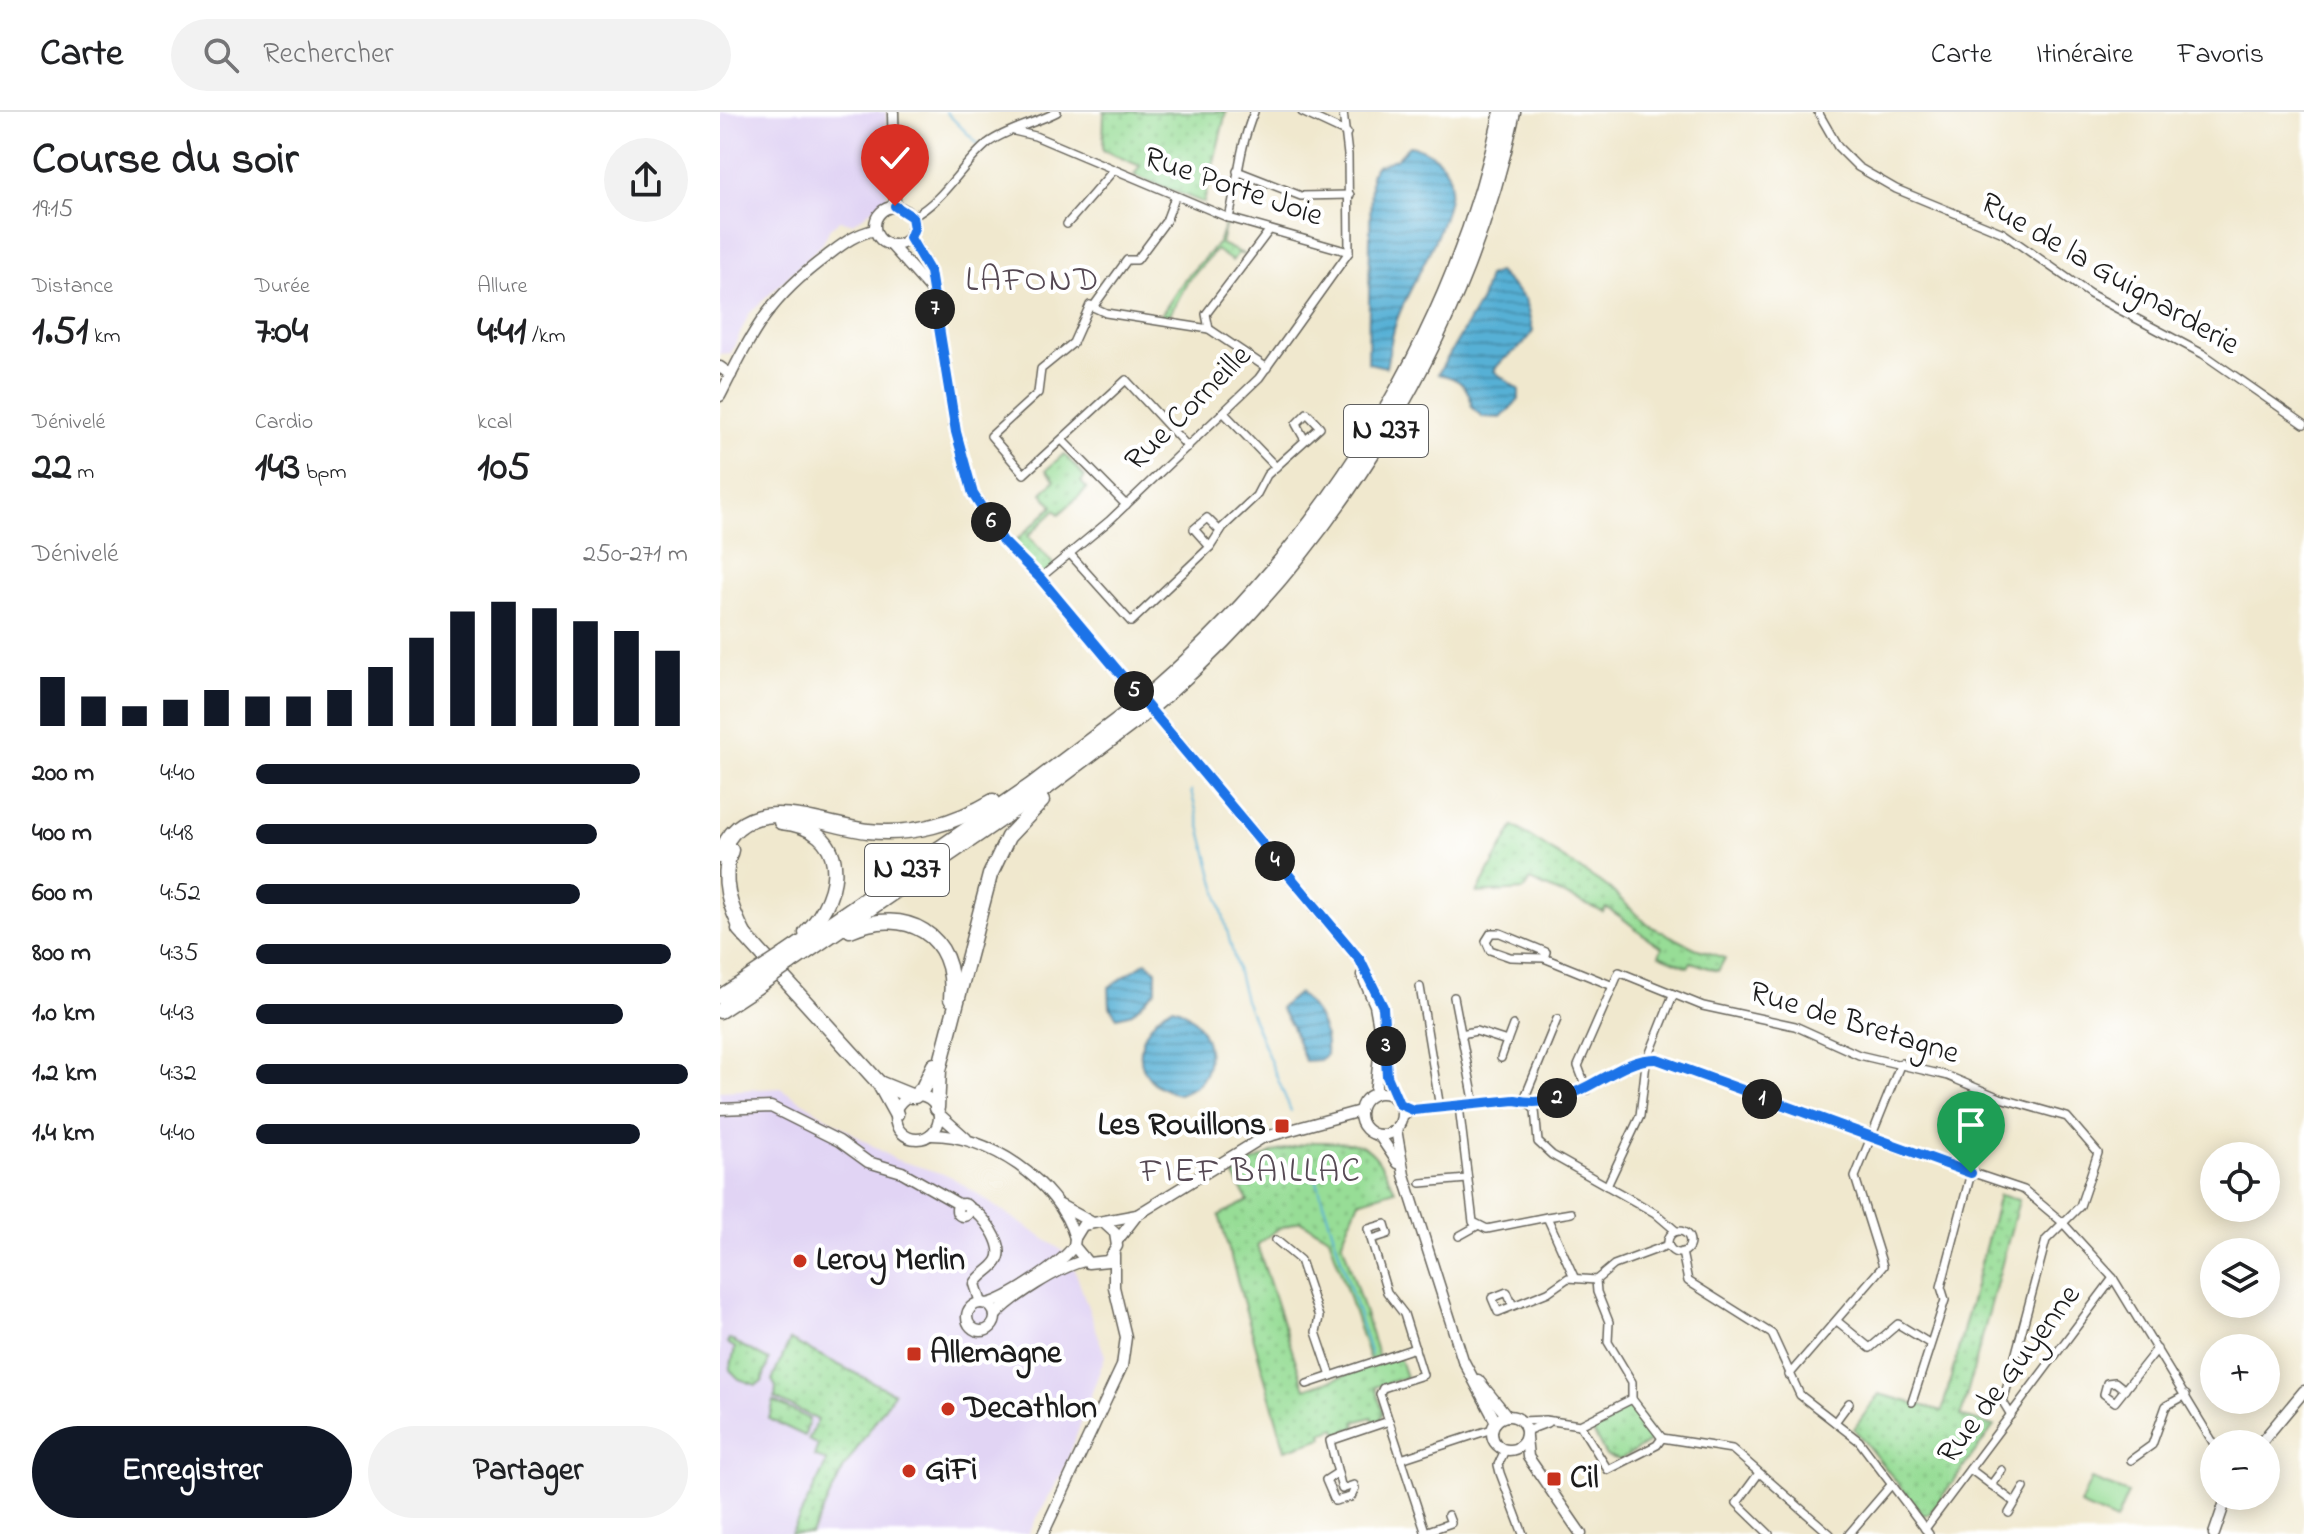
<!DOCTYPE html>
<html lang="fr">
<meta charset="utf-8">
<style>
body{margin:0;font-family:"Indie Flower",sans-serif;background:#f2f2f2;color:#202124;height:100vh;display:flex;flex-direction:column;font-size:30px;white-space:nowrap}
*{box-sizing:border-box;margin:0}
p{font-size:26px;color:#757577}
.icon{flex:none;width:44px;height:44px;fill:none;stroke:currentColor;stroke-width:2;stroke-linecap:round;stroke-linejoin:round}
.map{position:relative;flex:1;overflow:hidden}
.sheet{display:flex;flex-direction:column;background:#fff;width:720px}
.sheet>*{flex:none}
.tools{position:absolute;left:1480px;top:1030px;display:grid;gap:16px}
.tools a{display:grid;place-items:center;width:80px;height:80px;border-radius:50%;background:#fff;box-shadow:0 4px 20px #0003;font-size:40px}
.pin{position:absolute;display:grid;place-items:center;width:68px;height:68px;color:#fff;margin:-82px -34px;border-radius:50% 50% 50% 0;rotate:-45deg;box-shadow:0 0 8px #0007}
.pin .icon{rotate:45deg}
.km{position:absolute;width:40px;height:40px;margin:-20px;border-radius:50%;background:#222;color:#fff;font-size:22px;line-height:40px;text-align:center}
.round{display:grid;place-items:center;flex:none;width:84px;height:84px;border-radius:42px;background:#f2f2f2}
.head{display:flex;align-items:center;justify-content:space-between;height:136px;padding:0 32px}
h1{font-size:44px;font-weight:700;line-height:60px}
.figures{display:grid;grid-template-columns:repeat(3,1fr);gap:12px;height:136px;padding:8px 32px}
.figures div{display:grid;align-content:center}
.figures b{font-size:40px;font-weight:700}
.figures small{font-size:22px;font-weight:400}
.figures p{font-size:22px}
.chart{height:224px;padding:16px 32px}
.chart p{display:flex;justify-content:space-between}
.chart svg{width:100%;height:144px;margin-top:8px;stroke:#111827;stroke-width:6}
.button{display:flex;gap:16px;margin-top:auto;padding:16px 32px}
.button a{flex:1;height:92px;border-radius:48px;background:#111827;color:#fff;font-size:32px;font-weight:700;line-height:92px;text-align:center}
.button a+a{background:#f2f2f2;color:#202124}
ul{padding:0 32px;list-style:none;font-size:26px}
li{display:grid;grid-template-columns:128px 96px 1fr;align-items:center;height:60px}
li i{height:20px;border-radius:10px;background:#111827}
header{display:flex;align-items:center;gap:48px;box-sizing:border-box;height:112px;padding:0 40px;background:#fff;border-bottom:2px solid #e0e0e0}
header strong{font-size:38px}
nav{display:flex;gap:44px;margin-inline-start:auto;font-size:28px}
.search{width:560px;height:72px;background:#f2f2f2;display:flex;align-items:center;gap:20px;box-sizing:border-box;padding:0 28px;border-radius:44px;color:#757577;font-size:30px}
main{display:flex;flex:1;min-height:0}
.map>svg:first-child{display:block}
.built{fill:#e1d4f4}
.grass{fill:url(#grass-dots);stroke:#5a7c59;stroke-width:2}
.pitch{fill:#97dd96;stroke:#5a7c59;stroke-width:2}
.water{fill:url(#water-rules);stroke:#3a6678;stroke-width:2}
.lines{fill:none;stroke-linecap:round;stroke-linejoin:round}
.stream{stroke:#57b0d5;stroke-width:2}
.street-casing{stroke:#66635a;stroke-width:10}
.secondary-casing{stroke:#66635a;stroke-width:13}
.highway-casing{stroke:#66635a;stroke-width:17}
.street{stroke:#fff;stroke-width:7}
.secondary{stroke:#fff;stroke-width:10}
.highway{stroke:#fff;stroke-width:14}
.highway-bridge-casing{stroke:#66635a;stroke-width:17;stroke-linecap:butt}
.highway-bridge{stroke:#fff;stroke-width:14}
.route-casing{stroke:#fff;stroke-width:16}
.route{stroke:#1a73e8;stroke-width:10}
.poi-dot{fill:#c8321e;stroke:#fff;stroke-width:3}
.labels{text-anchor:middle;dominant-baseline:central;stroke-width:8;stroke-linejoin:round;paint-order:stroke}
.shield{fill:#fff;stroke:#606060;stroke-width:2}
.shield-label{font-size:30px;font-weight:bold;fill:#1c1c1c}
.street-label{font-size:32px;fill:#1c1c1c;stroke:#fff}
.poi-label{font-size:32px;font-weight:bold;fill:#1c1c1c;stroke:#fff;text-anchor:start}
.neighbourhood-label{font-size:34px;letter-spacing:2px;fill:#564954;stroke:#fff}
</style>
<header>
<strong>Carte</strong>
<div class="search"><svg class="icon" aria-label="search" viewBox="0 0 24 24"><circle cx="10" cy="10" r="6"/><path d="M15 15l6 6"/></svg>Rechercher</div>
<nav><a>Carte</a><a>Itinéraire</a><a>Favoris</a></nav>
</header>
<main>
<section class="sheet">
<div class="head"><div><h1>Course du soir</h1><p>19:15</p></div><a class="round"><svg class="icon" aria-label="share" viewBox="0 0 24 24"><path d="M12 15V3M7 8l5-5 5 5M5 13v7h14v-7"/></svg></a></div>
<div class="figures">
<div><p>Distance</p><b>1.51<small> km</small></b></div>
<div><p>Durée</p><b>7:04</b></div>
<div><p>Allure</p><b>4:41<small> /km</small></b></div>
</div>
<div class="figures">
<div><p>Dénivelé</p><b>22<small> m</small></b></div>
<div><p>Cardio</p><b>143<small> bpm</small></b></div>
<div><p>kcal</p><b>105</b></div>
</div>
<div class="chart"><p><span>Dénivelé</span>250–271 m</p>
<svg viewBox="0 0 160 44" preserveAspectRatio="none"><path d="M5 44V29M15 44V35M25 44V38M35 44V36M45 44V33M55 44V35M65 44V35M75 44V33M85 44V26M95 44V17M105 44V9M115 44V6M125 44V8M135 44V12M145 44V15M155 44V21"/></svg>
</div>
<ul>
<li><b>200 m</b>4:40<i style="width:89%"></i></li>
<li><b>400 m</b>4:48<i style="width:79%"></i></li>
<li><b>600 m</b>4:52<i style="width:75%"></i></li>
<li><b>800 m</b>4:35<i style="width:96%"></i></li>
<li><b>1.0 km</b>4:43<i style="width:85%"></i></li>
<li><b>1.2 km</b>4:32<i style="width:100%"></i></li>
<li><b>1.4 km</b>4:40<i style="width:89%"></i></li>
</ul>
<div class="button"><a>Enregistrer</a><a>Partager</a></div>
</section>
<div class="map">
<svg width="1584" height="1422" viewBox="0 0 1584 1422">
<defs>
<pattern id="grass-dots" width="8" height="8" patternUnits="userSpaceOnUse" patternTransform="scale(2)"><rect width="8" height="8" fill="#97dd96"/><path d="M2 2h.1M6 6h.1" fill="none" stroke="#82bd81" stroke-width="1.8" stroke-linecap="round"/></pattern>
<pattern id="water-rules" width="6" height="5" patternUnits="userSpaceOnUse" patternTransform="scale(2)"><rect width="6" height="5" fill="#57b0d5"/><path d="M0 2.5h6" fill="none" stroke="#478eac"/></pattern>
</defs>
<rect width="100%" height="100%" fill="#fff"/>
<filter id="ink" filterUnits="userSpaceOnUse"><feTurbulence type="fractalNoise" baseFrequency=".0125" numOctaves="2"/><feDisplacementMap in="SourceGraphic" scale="16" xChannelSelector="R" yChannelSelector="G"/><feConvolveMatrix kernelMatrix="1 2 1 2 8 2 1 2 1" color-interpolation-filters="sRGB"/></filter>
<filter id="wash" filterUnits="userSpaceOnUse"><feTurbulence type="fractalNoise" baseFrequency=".006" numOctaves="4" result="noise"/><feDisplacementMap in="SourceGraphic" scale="32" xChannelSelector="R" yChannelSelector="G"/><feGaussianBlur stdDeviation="1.8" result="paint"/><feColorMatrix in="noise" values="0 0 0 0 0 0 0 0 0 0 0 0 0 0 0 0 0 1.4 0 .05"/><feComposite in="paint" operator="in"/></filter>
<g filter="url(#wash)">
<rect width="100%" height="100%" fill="#f0e8ce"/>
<g class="built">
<polygon points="0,0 166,0 167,86 139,107 132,111 119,109 110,116 103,131 29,202 11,241 0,242"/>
<polygon points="60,976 174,1047 230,1064 350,1144 385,1244 344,1358 308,1422 0,1422 0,979"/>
</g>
<g class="grass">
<polygon points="384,0 506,0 484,91 414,63 420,54 383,38"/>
<polygon points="506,110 501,132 525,143 518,141 512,149 496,138 468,169 449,204 454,208 439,206 464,168 498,131"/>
<polygon points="344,342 365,365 361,370 367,377 339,402 335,398 308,424 335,454 320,466 289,435 333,394 322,381 335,368 326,358"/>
<path d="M794 714 889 776 928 813 975 836 1005 846 998 859 971 850 968 855 939 843 942 835C921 824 907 806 886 796L883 800 810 768 804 778 757 781Z"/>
<path d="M593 1030C647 1030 650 1029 675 1078L639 1089 622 1129 659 1246 650 1249 609 1125 580 1109 558 1117 537 1133 585 1277 679 1245 686 1265 655 1275 663 1300 660 1308 654 1310 652 1305 635 1310 636 1315 618 1322 616 1316 602 1321 603 1326 565 1338 499 1103 528 1089 514 1064 532 1050 554 1040Z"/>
<polygon points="1279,1083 1299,1088 1241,1304 1274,1314 1209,1402 1203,1403 1134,1317 1159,1282 1222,1299"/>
<polygon points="9,1227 49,1248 42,1270 36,1273 19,1267 10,1258 15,1236 7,1231"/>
<polygon points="70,1228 174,1281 124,1356 91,1422 71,1422 105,1354 106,1349 94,1344 98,1333 88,1328 98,1308 55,1286 56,1275 52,1268"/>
<polygon points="54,1289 89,1307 85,1324 49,1307"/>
<polygon points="908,1294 921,1302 934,1327 900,1348 886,1344 871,1316"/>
</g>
<polygon class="pitch" points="1371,1367 1408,1381 1396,1409 1360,1393"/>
<g class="water">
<path d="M689 34C710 36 734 55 730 79 725 119 696 163 680 200 672 217 670 237 666 255L648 251 651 63 656 54 676 47Z"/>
<path d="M778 160 805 187 813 219C803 239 781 244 774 259L799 278V287L781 306 763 305 752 296C750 274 739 266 718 262L761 188 768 164Z"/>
<polygon points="426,850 436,858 436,878 412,901 397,905 390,895 389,875"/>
<path d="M578 881C596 897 608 918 606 943L600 948 585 949 572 915 560 896Z"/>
<path d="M452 895C483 901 502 949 477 973 472 977 465 979 459 982 407 972 411 917 452 895Z"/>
</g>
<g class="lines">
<g class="stream">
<polyline points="226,0 259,33"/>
<polyline points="471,679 525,888 571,999"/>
<polyline points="589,1044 651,1243"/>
</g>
</g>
</g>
<g filter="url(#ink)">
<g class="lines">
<g class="street-casing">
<g id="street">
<polyline points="582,0 627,21"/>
<polyline points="1098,0 1118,35 1138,55 1176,77 1283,121 1370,182 1483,242 1584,312"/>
<polyline points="294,19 315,24 509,106 629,140"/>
<polyline points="517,59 581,84 630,83"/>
<polyline points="455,85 446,109 417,148 407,148 373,195 370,193 353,231 321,257 318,281 271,324 304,362 406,268 468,335"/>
<path d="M192 105C224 89 241 53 268 31 287 17 316 11 337 0"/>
<path d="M509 106C518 69 519 36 534 0"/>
<polyline points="347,112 393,59"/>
<polyline points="373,195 386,201 489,217"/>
<polyline points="547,256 489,217 486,202 548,120"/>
<polyline points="504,301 556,355"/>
<polyline points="342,328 406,393"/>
<polyline points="490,435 474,417 487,406 500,419"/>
<polyline points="350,442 411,510 490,435 503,415 536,384 547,363 600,315 587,301 576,312 585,328"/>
<polyline points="320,466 389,409 539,266 629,140 628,43 623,0"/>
<polyline points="824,846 826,840 780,821 771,821 766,829 770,838 790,845 824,846 893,874 899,860 983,894 1075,914 1139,943 1228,964 1280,986 1347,1005 1378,1041 1360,1094 1326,1128 1283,1290 1291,1303"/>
<polyline points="700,875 720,996"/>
<polyline points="734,885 755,993"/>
<polyline points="741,922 756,919 787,929 781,946"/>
<polyline points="787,929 793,913"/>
<polyline points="867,978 858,954 893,874"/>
<polyline points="803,990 837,907"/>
<polyline points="808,991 855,983 910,953 937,947 1149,1026 1304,1078 1341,1109 1393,1166"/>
<polyline points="679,992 693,998"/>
<polyline points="739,994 753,1110 767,1117 827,1105 854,1165"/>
<polyline points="682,1005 693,998 795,988 808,991 815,998 818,1030 832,1043 935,1101 956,1119"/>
<polyline points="701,1071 747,1067"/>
<polyline points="887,1074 920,1004 926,951 953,883"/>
<polyline points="827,1105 851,1101"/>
<circle cx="959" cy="1130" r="11"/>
<polyline points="739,1124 757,1114"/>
<polyline points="652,1127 668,1122 665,1112 648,1117 667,1180 684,1202 703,1263 663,1276 660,1282 706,1422"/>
<polyline points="556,1128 580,1148 599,1205 596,1220 611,1264"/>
<polyline points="962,1140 968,1169 1052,1222 1080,1283 1139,1329 1209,1422"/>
<polyline points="793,1194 787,1180 772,1186 778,1200 828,1180 848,1166 876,1168"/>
<polyline points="1117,1209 1150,1236 1178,1212 1209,1231"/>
<polyline points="1069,1263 1163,1154 1135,1065 1181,951"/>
<polyline points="587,1272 695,1236"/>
<polyline points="1405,1278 1395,1270 1387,1271 1384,1282 1395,1290 1437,1237"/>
<polyline points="912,1287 912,1270 888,1230 889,1210 877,1180 876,1168 894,1153 948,1133"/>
<polyline points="1192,1290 1225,1188 1221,1175 1251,1061"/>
<polyline points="801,1309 825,1308 860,1313 888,1358 937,1333 942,1326 1012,1337 1110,1422"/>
<polyline points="1115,1310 1129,1291"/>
<polyline points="860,1313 912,1287 942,1326"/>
<polyline points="806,1319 827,1311"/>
<polyline points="785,1338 778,1353 780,1361 803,1422"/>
<polyline points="681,1347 772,1317"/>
<polyline points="1411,1348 1432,1333 1446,1294 1466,1283"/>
<polyline points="1250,1357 1294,1390"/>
<polyline points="617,1361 606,1368 615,1389 631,1385 635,1376 634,1373 622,1377 610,1329 669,1309"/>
<polyline points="1039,1361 1017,1391 1049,1422"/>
<polyline points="1271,1373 1282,1358"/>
<polyline points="1289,1401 1304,1376"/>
<polyline points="1205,1417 1393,1166 1494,1332"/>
<polyline points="705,1420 731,1411 728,1403"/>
<polyline points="1129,1422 1171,1373"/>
</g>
</g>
<g class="secondary-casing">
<g id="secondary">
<polyline points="173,0 175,94"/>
<circle cx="174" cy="114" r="19"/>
<polyline points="190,126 210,160 236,320 253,382 283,429 320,466 640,848 663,895 667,964 675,987"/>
<polyline points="171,133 212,179"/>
<polyline points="0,255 11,263"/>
<path d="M0 284C32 221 48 187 107 144 123 132 135 122 155 118"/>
<polyline points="642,863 655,893 659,915"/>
<circle cx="661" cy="1002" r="21"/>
<polyline points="655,982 660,935"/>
<circle cx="197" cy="1005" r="22"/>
<polyline points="0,997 51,995 119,1029 148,1050 182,1060 240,1093"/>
<polyline points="219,1002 246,1026"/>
<polyline points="676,1017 684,1063 743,1248 776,1310"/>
<path d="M210 1023C268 1022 338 1069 355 1126"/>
<polyline points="659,1023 678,1051"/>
<circle cx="243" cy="1098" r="6"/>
<polyline points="340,1093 371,1110"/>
<path d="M249 1096C262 1100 287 1134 277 1149 272 1158 260 1162 255 1172L261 1191"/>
<polyline points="384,1111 395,1121 397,1134 388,1149 368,1151 354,1134 355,1126 363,1113 417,1103 542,1026 640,999"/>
<polyline points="397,1129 417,1103"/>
<circle cx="261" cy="1205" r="14"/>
<path d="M267 1192C289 1187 341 1152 354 1134"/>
<path d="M275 1204C290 1186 341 1154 364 1149"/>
<polyline points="758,1268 787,1304"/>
<circle cx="789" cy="1321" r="17"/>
<polyline points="806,1325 808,1345 861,1422"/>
<polyline points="1540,1332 1584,1279"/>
<polyline points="323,1422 402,1254 406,1225 394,1175 394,1143"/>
<polyline points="1494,1422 1507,1384"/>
</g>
</g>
<g class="highway-casing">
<g id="highway">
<path d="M437 576C606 427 735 223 782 0"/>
<path d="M446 583C617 432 745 225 793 0"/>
<path d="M61 710C129 716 126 780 86 821"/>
<path d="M11 738C0 768 10 796 25 824"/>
<path d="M0 744C23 674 101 714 148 719 191 724 236 711 273 689"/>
<polyline points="19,817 159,971 176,1002"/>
<path d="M130 818C185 794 238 822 231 887"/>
<polyline points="64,843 310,674 408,600"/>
<polyline points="69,852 329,674 414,610"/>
<polyline points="0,885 29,866"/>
<polyline points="0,899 35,876"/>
<polyline points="159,971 191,984"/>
<polyline points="195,984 203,976 214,953"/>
<polyline points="217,996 219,958 270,763 288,725 322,689"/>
</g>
</g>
<use href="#street" class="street"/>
<use href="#secondary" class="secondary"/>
<use href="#highway" class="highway"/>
<g class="highway-bridge-casing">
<g id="highway-bridge">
<polyline points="408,600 437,576"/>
<polyline points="414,610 446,583"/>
<polyline points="29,866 64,843"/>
<polyline points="35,876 69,852"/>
</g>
</g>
<use href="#highway-bridge" class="highway-bridge"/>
</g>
</g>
<g class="lines" filter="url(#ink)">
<g class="route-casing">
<path id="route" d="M175 94 192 105 194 116 190 126 210 160 236 320 253 382 283 429 320 466 640 848 663 895 667 964 679 992 693 998 795 988C858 1001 891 946 937 947L1251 1061"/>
</g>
<use href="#route" class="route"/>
</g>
<g class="poi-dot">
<rect x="554" y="1006" width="16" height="16" rx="4"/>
<circle cx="80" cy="1149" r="8"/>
<rect x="186" y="1234" width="16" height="16" rx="4"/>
<circle cx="228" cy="1297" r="8"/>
<circle cx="189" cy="1359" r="8"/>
<rect x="826" y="1359" width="16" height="16" rx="4"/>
</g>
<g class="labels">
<g class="shield">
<rect x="624" y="293" width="84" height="52" rx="6"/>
<rect x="145" y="732" width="84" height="52" rx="6"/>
</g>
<g class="shield-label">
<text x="666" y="319">N 237</text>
<text x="187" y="758">N 237</text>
</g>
<g class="street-label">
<text transform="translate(513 76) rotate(19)">Rue Porte Joie</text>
<text transform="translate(1389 163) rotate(30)">Rue de la Guignarderie</text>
<text transform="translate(469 297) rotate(-45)">Rue Corneille</text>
<text transform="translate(1134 912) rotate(17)">Rue de Bretagne</text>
<text transform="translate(1290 1263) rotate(-53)">Rue de Guyenne</text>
</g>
<g class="poi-label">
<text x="546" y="1014" text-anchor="end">Les Rouillons</text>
<text x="96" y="1149">Leroy Merlin</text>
<text x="210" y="1242">Allemagne</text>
<text x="244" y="1297">Decathlon</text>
<text x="205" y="1359">GiFi</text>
<text x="850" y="1367">Cil</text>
</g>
<g class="neighbourhood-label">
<text x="313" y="170">LAFOND</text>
<text x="531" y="1061">FIEF BAILLAC</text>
</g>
</g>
</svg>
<div class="tools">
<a><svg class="icon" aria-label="locate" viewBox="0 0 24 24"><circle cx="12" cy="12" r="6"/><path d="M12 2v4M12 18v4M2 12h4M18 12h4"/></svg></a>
<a><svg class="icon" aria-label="layers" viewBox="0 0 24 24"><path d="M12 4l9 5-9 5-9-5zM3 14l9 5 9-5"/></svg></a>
<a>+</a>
<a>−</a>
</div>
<div class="pin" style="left:1251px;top:1061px;background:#1e9e55"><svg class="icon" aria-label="arrive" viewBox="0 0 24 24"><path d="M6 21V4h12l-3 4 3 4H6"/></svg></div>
<div class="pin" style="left:175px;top:94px;background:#d93025"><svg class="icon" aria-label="check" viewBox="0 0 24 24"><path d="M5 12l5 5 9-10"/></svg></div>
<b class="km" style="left:1042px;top:987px">1</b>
<b class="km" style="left:837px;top:986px">2</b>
<b class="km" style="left:666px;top:934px">3</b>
<b class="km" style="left:555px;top:749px">4</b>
<b class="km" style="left:414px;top:579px">5</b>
<b class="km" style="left:271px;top:410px">6</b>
<b class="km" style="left:215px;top:197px">7</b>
</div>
</main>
